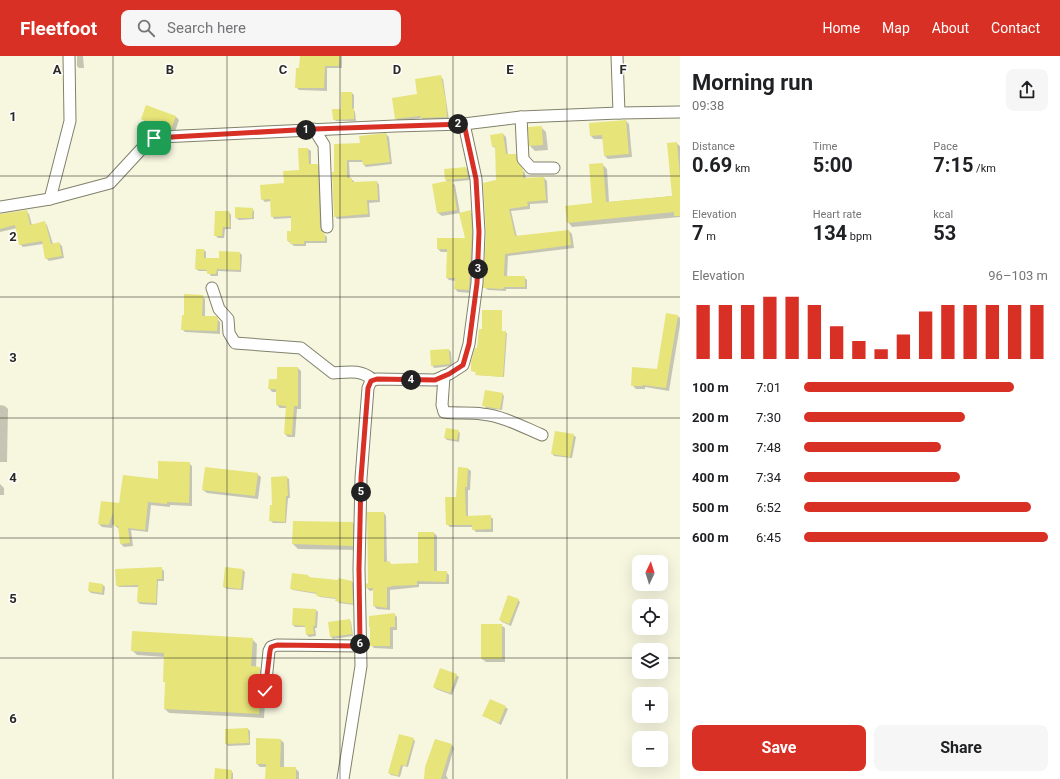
<!DOCTYPE html>
<meta charset="utf-8">
<style>
body{margin:0;font-family:Roboto,sans-serif;background:#f6f6f6;color:#202124;height:100vh;display:flex;flex-direction:column;font-size:15px;white-space:nowrap}
*{box-sizing:border-box;margin:0}
p{font-size:13px;color:#757577}
.icon{flex:none;width:22px;height:22px;fill:none;stroke:currentColor;stroke-width:2;stroke-linecap:round;stroke-linejoin:round}
.map{position:relative;flex:1;overflow:hidden}
.panel{display:flex;flex-direction:column;background:#fff;width:380px}
.panel>*{flex:none}
.needle{width:26px;rotate:4deg}
.controls{position:absolute;left:632px;top:499px;display:grid;gap:8px}
.controls a{display:grid;place-items:center;width:36px;height:36px;border-radius:8px;background:#fff;box-shadow:0 4px 16px #0002;font-size:20px}
.pin{position:absolute;display:grid;place-items:center;width:34px;height:34px;color:#fff;margin:-17px;border-radius:8px;box-shadow:0 2px 6px #0006}
.km{position:absolute;width:20px;height:20px;margin:-10px;border-radius:50%;background:#222;color:#fff;font-size:11px;line-height:20px;text-align:center}
.round{display:grid;place-items:center;flex:none;width:42px;height:42px;border-radius:8px;background:#f6f6f6}
.head{display:flex;align-items:center;justify-content:space-between;height:68px;padding:0 12px}
h1{font-size:22px;font-weight:700;line-height:30px}
.metrics{display:grid;grid-template-columns:repeat(3,1fr);gap:6px;height:68px;padding:4px 12px}
.metrics div{display:grid;align-content:center}
.metrics b{font-size:20px;font-weight:700}
.metrics small{font-size:11px;font-weight:400}
.metrics p{font-size:11px}
.chart{height:112px;padding:8px 12px}
.chart p{display:flex;justify-content:space-between}
.chart svg{width:100%;height:72px;margin-top:4px;stroke:#d93025;stroke-width:6}
.button{display:flex;gap:8px;margin-top:auto;padding:8px 12px}
.button a{flex:1;height:46px;border-radius:8px;background:#d93025;color:#fff;font-size:16px;font-weight:700;line-height:46px;text-align:center}
.button a+a{background:#f6f6f6;color:#202124}
ul{padding:0 12px;list-style:none;font-size:13px}
li{display:grid;grid-template-columns:64px 48px 1fr;align-items:center;height:30px}
li i{height:10px;border-radius:5px;background:#d93025}
header{display:flex;align-items:center;gap:24px;box-sizing:border-box;height:56px;padding:0 20px;background:#d93025;color:#fff}
header strong{font-size:19px}
nav{display:flex;gap:22px;margin-inline-start:auto;font-size:14px}
.search{width:280px;height:36px;background:#f6f6f6;display:flex;align-items:center;gap:10px;box-sizing:border-box;padding:0 14px;border-radius:8px;color:#757577;font-size:15px}
main{display:flex;flex:1;min-height:0}
.map>svg:first-child{display:block}
.shadow{fill:#0003;fill-rule:evenodd}
.building{fill:#e7e47a}
.lines{fill:none;stroke-linecap:round;stroke-linejoin:round}
.minor-casing{stroke:#81816c;stroke-width:13}
.minor{stroke:#fff;stroke-width:11}
.route-casing{stroke:#fff;stroke-width:8}
.route{stroke:#d93025;stroke-width:5}
.grid{fill:none;stroke:#2a2a22;stroke-width:1;stroke-opacity:0.55}
.grid-label{font-size:13px;text-anchor:middle;font-weight:bold;fill:#2a2a22;stroke:#fff;stroke-width:3;stroke-linejoin:round;paint-order:stroke}
</style>
<header>
<strong>Fleetfoot</strong>
<div class="search"><svg class="icon" aria-label="search" viewBox="0 0 24 24"><circle cx="10" cy="10" r="6"/><path d="M15 15l6 6"/></svg>Search here</div>
<nav><a>Home</a><a>Map</a><a>About</a><a>Contact</a></nav>
</header>
<main>
<div class="map">
<svg width="680" height="723" viewBox="0 0 680 723">
<rect width="100%" height="100%" fill="#f7f7e0"/>
<g class="shadow">
<polygon points="77,0 83,0 84,12 79,12 77,10"/>
<polygon points="301,0 342,0 342,12 327,12 327,35 299,34 296,31 300,13"/>
<polygon points="440,20 443,23 449,64 424,65 422,62 399,65 396,63 418,39"/>
<polygon points="352,37 354,39 354,54 355,56 356,65 336,65 334,63 342,54"/>
<polygon points="176,61 179,64 175,76 146,66 142,63"/>
<polygon points="626,65 629,68 632,101 608,103 605,100 603,83 594,83 591,80"/>
<polygon points="541,71 546,76 548,94 535,95 530,90"/>
<polygon points="386,78 389,81 392,108 366,111 364,109 363,106 349,106 350,123 354,125 354,127 377,126 379,129 380,146 369,147 370,161 337,163 335,160 335,117 361,88"/>
<polygon points="503,78 506,81 508,99 515,99 518,102 520,111 525,117 526,123 544,122 547,125 548,147 530,148 530,153 511,155 517,181 569,175 572,178 574,192 508,200 507,221 524,221 527,224 527,233 506,233 506,235 488,234 484,231 497,125 496,93 493,90"/>
<polygon points="676,87 680,90 680,161 572,171 568,166 594,148 602,108 607,113 609,146 673,140"/>
<polygon points="299,93 308,93 311,95 311,109 317,109 320,112 322,174 323,177 327,181 327,187 306,187 306,190 294,190 288,185 292,176 292,162 274,163 272,160 271,145 265,146 262,143 285,128 300,115"/>
<polygon points="466,112 468,114 470,124 451,126 455,129 460,157 442,160 438,157 448,126 446,124"/>
<polygon points="252,153 254,155 254,163 239,164 236,162"/>
<polygon points="26,155 29,158 32,169 44,166 47,169 53,188 59,187 62,190 64,202 49,205 46,202 43,188 23,191 20,188 17,172 0,176 0,159"/>
<polygon points="229,156 231,159 231,173 225,173 224,182 218,182 215,179"/>
<polygon points="470,156 473,158 474,179 471,237 458,236 455,233 455,225 449,224 447,222 448,196 441,196 438,193 466,183"/>
<polygon points="204,194 206,196 206,203 220,204 240,197 242,199 241,216 218,215 218,220 211,220 208,215 199,215 196,213"/>
<polygon points="202,240 205,243 205,261 216,261 220,266 220,278 185,276 182,273 185,260"/>
<polygon points="501,255 502,256 502,276 507,277 504,321 478,319 477,316 472,315 483,274"/>
<polygon points="678,260 680,262 680,269 669,335 645,331 645,333 636,333 632,329 657,314"/>
<polygon points="449,294 451,296 452,310 434,312 432,309"/>
<polygon points="298,312 301,315 301,353 297,353 295,381 288,381 285,378 287,352 280,352 277,349 277,336 272,336 269,332 278,324"/>
<polygon points="502,337 504,340 502,354 486,352 484,349"/>
<polygon points="0,349 5,350 8,353 7,406 0,406"/>
<polygon points="458,375 460,377 459,386 447,384 445,382"/>
<polygon points="573,379 576,381 572,402 554,400 552,397"/>
<polygon points="189,407 192,410 192,450 170,449 170,451 151,449 148,476 131,474 133,490 124,491 121,488 119,473 113,468 112,472 102,471 99,468 120,448"/>
<polygon points="468,413 471,415 470,434 468,434 468,461 490,460 493,463 493,476 476,476 473,473 473,471 450,471 447,468"/>
<polygon points="257,418 261,421 258,443 207,437 203,434"/>
<polygon points="286,421 289,423 290,442 288,442 286,467 273,467 270,464 273,450"/>
<polygon points="0,428 4,432 4,439 0,439"/>
<polygon points="384,457 386,460 387,506 389,506 392,509 419,508 434,477 437,480 437,516 446,516 449,519 449,528 419,528 419,531 390,534 390,554 377,553 374,550 374,534 370,535 367,532"/>
<polygon points="353,467 357,472 357,494 298,493 293,488"/>
<polygon points="161,512 164,515 164,525 158,525 157,549 140,548 138,546 139,531 119,531 117,529"/>
<polygon points="243,514 245,516 243,534 227,533 224,531"/>
<polygon points="308,520 310,522 352,526 354,528 354,549 339,547 337,543 320,541 317,538 293,534 291,532"/>
<polygon points="102,528 105,531 104,539 91,537 89,535"/>
<polygon points="518,544 520,546 511,570 502,566 500,564"/>
<polygon points="316,554 318,556 317,572 315,572 316,580 309,581 307,579 306,571 295,571 293,569"/>
<polygon points="394,558 397,561 397,574 393,574 393,593 374,592 371,589 371,573 370,571"/>
<polygon points="349,564 351,566 353,580 333,583 331,581"/>
<polygon points="501,569 505,572 505,606 486,606 482,603"/>
<path d="M252 583 257 588 256 612H259L264 617 263 642 265 646 264 662 169 657 165 653 166 627 164 625 165 601 137 599 132 594ZM258 615H260L259 641H257Z"/>
<polygon points="456,619 459,621 452,639 436,633 434,631"/>
<polygon points="505,651 508,653 501,669 484,660"/>
<polygon points="248,673 250,675 250,689 228,690 226,687"/>
<polygon points="413,683 415,685 408,711 403,710 400,721 391,719 389,717"/>
<polygon points="281,684 284,687 284,712 295,712 299,716 299,723 266,723 267,711 260,711 257,708"/>
<polygon points="452,689 454,692 446,719 448,723 425,723"/>
<polygon points="231,715 233,717 233,723 215,723"/>
</g>
<g class="building">
<polygon points="300,0 340,0 339,10 325,10 324,32 295,32 296,12 299,12"/>
<polygon points="441,19 446,46 447,61 421,62 420,60 395,63 392,42 417,38 415,23"/>
<polygon points="341,36 352,36 352,53 354,52 354,63 333,64 332,53 341,53"/>
<polygon points="146,49 176,60 171,74 141,63"/>
<polygon points="626,64 629,98 604,100 602,79 590,80 589,67"/>
<polygon points="542,70 543,89 529,90 528,71"/>
<polygon points="386,77 390,106 363,109 362,104 347,104 347,122 352,122 352,126 377,125 378,144 367,144 368,158 334,161 332,116 334,116 334,88 360,87 359,80"/>
<polygon points="503,77 506,98 516,98 518,107 523,113 523,122 544,121 546,144 527,146 528,150 509,153 515,180 569,174 571,189 505,198 504,220 525,220 525,231 504,231 503,233 483,232 486,176 483,127 496,124 495,90 492,91 490,79"/>
<polygon points="677,86 680,121 680,160 674,160 674,156 567,167 565,150 592,147 589,108 603,107 606,146 672,140 667,87"/>
<polygon points="298,92 308,92 309,108 318,108 320,171 321,175 325,178 325,185 304,185 304,188 290,188 290,185 287,185 287,175 291,175 291,160 271,161 270,143 261,144 260,129 284,127 283,115 299,114"/>
<polygon points="466,111 468,122 445,124 444,113"/>
<polygon points="452,124 457,154 437,157 432,128"/>
<polygon points="235,151 253,152 252,162 235,162"/>
<polygon points="27,154 30,169 45,165 51,188 59,186 62,200 45,203 42,185 19,189 15,169 0,173 0,158"/>
<polygon points="471,154 472,176 469,234 454,233 455,222 446,222 447,193 437,193 437,182 465,182 459,157"/>
<polygon points="215,155 229,155 230,171 223,171 222,180 214,180"/>
<polygon points="196,193 204,193 204,202 219,202 219,195 240,196 240,214 217,213 216,218 207,218 207,214 195,213"/>
<polygon points="184,238 203,239 202,260 216,260 218,262 217,275 181,274 182,259 184,259"/>
<polygon points="482,254 502,254 502,275 506,275 503,321 475,319 476,316 471,315 471,306 475,292 477,292 479,273 482,273"/>
<polygon points="666,257 678,259 666,332 643,329 642,330 631,330 632,311 657,313"/>
<polygon points="449,293 450,308 431,310 430,294"/>
<polygon points="277,311 298,311 298,350 294,350 292,379 284,378 286,350 276,349 276,333 268,333 269,323 277,323"/>
<polygon points="485,334 503,337 500,353 482,350"/>
<polygon points="446,372 459,374 457,384 444,382"/>
<polygon points="555,375 574,378 570,401 551,398"/>
<polygon points="158,405 190,406 189,447 167,446 167,448 148,446 145,474 128,472 130,487 120,488 118,470 114,470 113,456 109,469 98,468 101,445 119,447 123,419 158,423"/>
<polygon points="205,411 258,417 255,440 202,434"/>
<polygon points="458,411 468,412 467,431 465,431 466,460 491,459 491,473 472,474 472,469 446,469 445,441 456,441"/>
<polygon points="287,420 288,440 286,440 285,466 269,465 270,449 272,449 271,421"/>
<polygon points="367,456 384,456 384,506 390,505 390,508 418,507 418,476 434,476 434,515 447,515 446,526 417,525 417,529 391,530 391,531 387,531 387,552 373,550 373,532 366,532 366,527 368,528"/>
<polygon points="293,465 353,466 353,490 292,488"/>
<polygon points="162,511 162,523 157,523 156,547 137,546 138,529 116,530 115,513"/>
<polygon points="225,511 243,513 241,533 223,531"/>
<polygon points="292,517 308,519 308,521 338,524 338,522 352,525 353,548 335,545 336,542 316,540 317,537 290,533"/>
<polygon points="89,526 103,528 102,537 88,535"/>
<polygon points="508,539 519,543 509,568 499,564"/>
<polygon points="293,552 316,553 315,570 313,570 314,578 306,579 305,570 292,569"/>
<polygon points="395,557 395,571 390,571 390,590 370,590 370,571 369,571 369,560"/>
<polygon points="350,563 352,578 330,581 328,566"/>
<rect x="481" y="568" width="21" height="35"/>
<polygon points="132,575 253,582 251,610 260,611 258,634 258,638 260,640 259,658 164,653 165,626 163,626 164,597 131,595"/>
<polygon points="440,612 457,618 450,637 433,631"/>
<polygon points="490,643 506,650 499,667 482,660"/>
<polygon points="248,672 249,687 225,688 225,673"/>
<polygon points="399,678 414,682 406,710 401,709 398,720 388,717"/>
<polygon points="256,682 281,683 280,711 296,711 296,723 265,723 266,708 256,708"/>
<polygon points="435,683 452,688 441,723 424,723 425,711"/>
<polygon points="215,712 232,714 231,723 214,723"/>
</g>
<g class="lines">
<g class="minor-casing">
<g id="minor">
<polyline points="617,0 619,57"/>
<polyline points="521,61 523,103 531,112 554,112"/>
<polyline points="314,73 324,89 327,171"/>
<polyline points="50,143 70,65 69,0"/>
<polyline points="0,151 50,143 110,127 147,87 154,82 161,81 395,70 464,68 521,61 619,57 680,56"/>
<path d="M212 232 219 253 228 263 229 277 235 287 301 292 333 317C348 316 361 313 373 324"/>
<path d="M444 320 442 349 444 356C457 358 470 356 482 358 503 360 523 371 542 379"/>
<polyline points="265,635 269,595 271,591 277,589 360,590"/>
<polyline points="343,723 361,610 359,513 361,422 368,332 371,325 377,323 435,324 449,318 463,309 469,288 477,227 479,176 476,123 464,68"/>
</g>
</g>
<use href="#minor" class="minor"/>
</g>
<g class="lines">
<g class="route-casing">
<polyline id="route" points="154,82 314,73 464,68 476,123 479,176 477,227 469,288 463,309 449,318 435,324 377,323 371,325 368,332 361,422 359,513 360,590 277,589 271,591 270,595 265,635"/>
</g>
<use href="#route" class="route"/>
</g>
<path class="grid" d="M113 0V723M227 0V723M340 0V723M453 0V723M567 0V723M0 120H680M0 241H680M0 362H680M0 482H680M0 602H639M661 602H680"/>
<g class="grid-label">
<text x="57" y="18">A</text>
<text x="170" y="18">B</text>
<text x="283" y="18">C</text>
<text x="397" y="18">D</text>
<text x="510" y="18">E</text>
<text x="623" y="18">F</text>
<text x="13" y="65">1</text>
<text x="13" y="185">2</text>
<text x="13" y="306">3</text>
<text x="13" y="426">4</text>
<text x="13" y="547">5</text>
<text x="13" y="667">6</text>
</g>
</svg>
<div class="controls">
<a><svg class="needle" viewBox="-14 -14 28 28"><path d="M0-13l5 13h-10z" fill="#e53935"/><path d="M0 13l5-13h-10z" fill="#757577"/></svg></a>
<a><svg class="icon" aria-label="locate" viewBox="0 0 24 24"><circle cx="12" cy="12" r="6"/><path d="M12 2v4M12 18v4M2 12h4M18 12h4"/></svg></a>
<a><svg class="icon" aria-label="layers" viewBox="0 0 24 24"><path d="M12 4l9 5-9 5-9-5zM3 14l9 5 9-5"/></svg></a>
<a>+</a>
<a>−</a>
</div>
<div class="pin" style="left:154px;top:82px;background:#1e9e55"><svg class="icon" aria-label="arrive" viewBox="0 0 24 24"><path d="M6 21V4h12l-3 4 3 4H6"/></svg></div>
<div class="pin" style="left:265px;top:635px;background:#d93025"><svg class="icon" aria-label="check" viewBox="0 0 24 24"><path d="M5 12l5 5 9-10"/></svg></div>
<b class="km" style="left:306px;top:74px">1</b>
<b class="km" style="left:458px;top:68px">2</b>
<b class="km" style="left:478px;top:213px">3</b>
<b class="km" style="left:411px;top:324px">4</b>
<b class="km" style="left:361px;top:436px">5</b>
<b class="km" style="left:360px;top:588px">6</b>
</div>
<section class="panel">
<div class="head"><div><h1>Morning run</h1><p>09:38</p></div><a class="round"><svg class="icon" aria-label="share" viewBox="0 0 24 24"><path d="M12 15V3M7 8l5-5 5 5M5 13v7h14v-7"/></svg></a></div>
<div class="metrics">
<div><p>Distance</p><b>0.69<small> km</small></b></div>
<div><p>Time</p><b>5:00</b></div>
<div><p>Pace</p><b>7:15<small> /km</small></b></div>
</div>
<div class="metrics">
<div><p>Elevation</p><b>7<small> m</small></b></div>
<div><p>Heart rate</p><b>134<small> bpm</small></b></div>
<div><p>kcal</p><b>53</b></div>
</div>
<div class="chart"><p><span>Elevation</span>96–103 m</p>
<svg viewBox="0 0 160 44" preserveAspectRatio="none"><path d="M5 44V11M15 44V11M25 44V11M35 44V6M45 44V6M55 44V11M65 44V24M75 44V33M85 44V38M95 44V29M105 44V15M115 44V11M125 44V11M135 44V11M145 44V11M155 44V11"/></svg>
</div>
<ul>
<li><b>100 m</b>7:01<i style="width:86%"></i></li>
<li><b>200 m</b>7:30<i style="width:66%"></i></li>
<li><b>300 m</b>7:48<i style="width:56%"></i></li>
<li><b>400 m</b>7:34<i style="width:64%"></i></li>
<li><b>500 m</b>6:52<i style="width:93%"></i></li>
<li><b>600 m</b>6:45<i style="width:100%"></i></li>
</ul>
<div class="button"><a>Save</a><a>Share</a></div>
</section>
</main>
